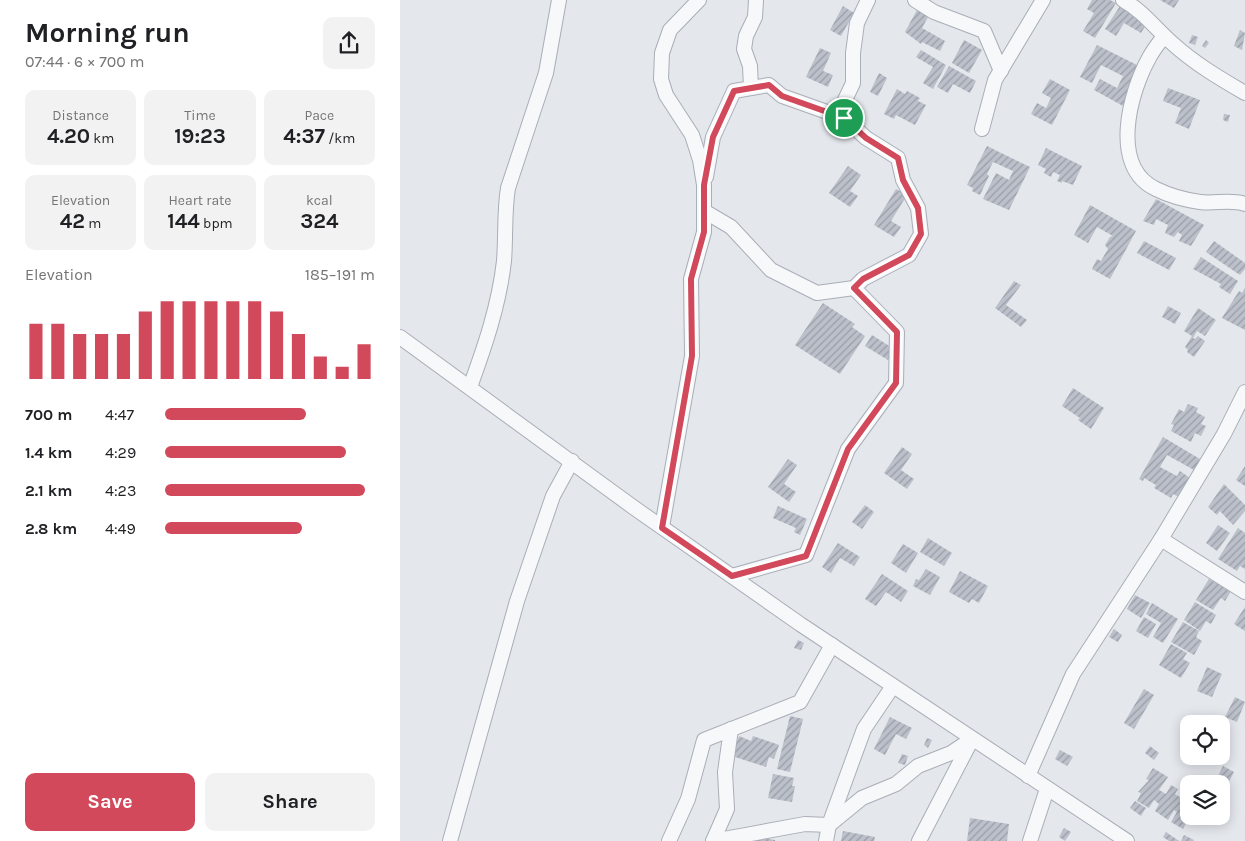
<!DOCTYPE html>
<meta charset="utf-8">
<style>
body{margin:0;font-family:Karla,sans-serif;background:#f2f2f2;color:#202124;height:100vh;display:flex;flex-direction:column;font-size:19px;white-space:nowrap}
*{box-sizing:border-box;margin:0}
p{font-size:16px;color:#757577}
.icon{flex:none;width:28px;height:28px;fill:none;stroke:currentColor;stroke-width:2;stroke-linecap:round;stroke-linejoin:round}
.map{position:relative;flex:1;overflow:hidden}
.side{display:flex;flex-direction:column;background:#fff;width:400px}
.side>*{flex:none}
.buttons{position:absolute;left:780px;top:715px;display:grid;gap:10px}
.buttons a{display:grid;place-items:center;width:50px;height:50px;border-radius:10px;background:#fff;box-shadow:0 2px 12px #0003;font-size:25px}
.pin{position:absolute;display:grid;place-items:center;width:42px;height:42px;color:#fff;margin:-21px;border:2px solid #fff;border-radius:50%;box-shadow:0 1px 5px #0007}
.round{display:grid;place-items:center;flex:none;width:52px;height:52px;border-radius:10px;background:#f2f2f2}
.overview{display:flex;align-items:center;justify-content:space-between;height:85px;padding:0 25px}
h1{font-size:28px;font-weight:700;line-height:38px}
.metrics{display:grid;grid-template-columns:repeat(3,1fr);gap:8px;height:85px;padding:5px 25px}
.metrics div{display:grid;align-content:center;border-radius:10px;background:#f2f2f2;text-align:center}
.metrics b{font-size:21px;font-weight:700}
.metrics small{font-size:14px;font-weight:400}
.metrics p{font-size:14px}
.chart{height:140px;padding:10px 25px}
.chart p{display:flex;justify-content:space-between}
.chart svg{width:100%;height:90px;margin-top:5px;stroke:#d1495b;stroke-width:6}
.action{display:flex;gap:10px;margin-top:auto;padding:10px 25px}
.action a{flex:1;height:58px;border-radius:10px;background:#d1495b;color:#fff;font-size:20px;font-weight:700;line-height:58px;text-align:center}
.action a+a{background:#f2f2f2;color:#202124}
ul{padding:0 25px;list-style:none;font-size:16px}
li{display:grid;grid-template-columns:80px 60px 1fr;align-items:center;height:38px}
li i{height:12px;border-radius:6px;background:#d1495b}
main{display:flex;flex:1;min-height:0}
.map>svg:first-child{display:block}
.building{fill:url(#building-hatch)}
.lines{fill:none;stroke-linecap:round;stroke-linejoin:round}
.street-casing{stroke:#a9aeb7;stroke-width:16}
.street{stroke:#f7f8fa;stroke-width:14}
.route-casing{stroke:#fff;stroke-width:10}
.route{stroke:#d1495b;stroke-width:6}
</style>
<main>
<section class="side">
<div class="overview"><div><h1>Morning run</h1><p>07:44 · 6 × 700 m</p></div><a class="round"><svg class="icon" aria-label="share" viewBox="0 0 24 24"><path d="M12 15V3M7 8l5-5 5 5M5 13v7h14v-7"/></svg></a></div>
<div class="metrics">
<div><p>Distance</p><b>4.20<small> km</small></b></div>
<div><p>Time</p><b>19:23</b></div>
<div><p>Pace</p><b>4:37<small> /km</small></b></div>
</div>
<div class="metrics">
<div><p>Elevation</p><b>42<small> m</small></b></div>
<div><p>Heart rate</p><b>144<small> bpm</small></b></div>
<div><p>kcal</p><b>324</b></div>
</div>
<div class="chart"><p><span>Elevation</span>185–191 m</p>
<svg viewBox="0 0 160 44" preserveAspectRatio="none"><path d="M5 44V17M15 44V17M25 44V22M35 44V22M45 44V22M55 44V11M65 44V6M75 44V6M85 44V6M95 44V6M105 44V6M115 44V11M125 44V22M135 44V33M145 44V38M155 44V27"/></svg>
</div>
<ul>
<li><b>700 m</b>4:47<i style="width:67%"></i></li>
<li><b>1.4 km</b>4:29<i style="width:86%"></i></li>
<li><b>2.1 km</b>4:23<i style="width:95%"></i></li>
<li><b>2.8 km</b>4:49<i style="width:65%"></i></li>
</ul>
<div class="action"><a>Save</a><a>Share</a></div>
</section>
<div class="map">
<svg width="845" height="841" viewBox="0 0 845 841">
<defs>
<pattern id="building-hatch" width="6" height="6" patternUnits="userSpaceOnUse" patternTransform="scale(1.25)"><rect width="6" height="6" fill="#bbc0ca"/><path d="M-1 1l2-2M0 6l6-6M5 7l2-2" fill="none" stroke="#989da6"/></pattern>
</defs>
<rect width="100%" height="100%" fill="#e4e7ec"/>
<g class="building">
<polygon points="692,0 710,0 716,3 695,38 683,31 694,13 687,9"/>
<polygon points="760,0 779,0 774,8"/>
<polygon points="443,6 454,13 441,36 430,30"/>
<polygon points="720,6 747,23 741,33 724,23 716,36 705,29"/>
<polygon points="517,10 528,17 522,28 545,41 540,51 522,42 521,44 505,32"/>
<polygon points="840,30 845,33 842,50 834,46"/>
<polygon points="792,35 798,37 795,45 789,43"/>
<polygon points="564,40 582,50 569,73 552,63"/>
<polygon points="806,40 809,43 805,48 802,46"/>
<polygon points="697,45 743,68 723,106 694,90 700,79 717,88 723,76 701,65 692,83 680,77"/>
<polygon points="420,48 431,53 423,71 433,75 428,87 406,77"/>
<polygon points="521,50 546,65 533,89 523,83 533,67 516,57"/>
<polygon points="549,66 576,81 570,93 553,84 548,93 537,87"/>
<polygon points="479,73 487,78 478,96 470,92"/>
<polygon points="650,79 670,90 652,125 631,114 637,103 646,108 651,98 642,93"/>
<polygon points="768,88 800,100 789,129 775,123 781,108 763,101"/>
<polygon points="497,89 505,94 507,91 520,98 518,101 526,105 515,125 496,115 494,119 484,114"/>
<polygon points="824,114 830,115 828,122 823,120"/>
<polygon points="587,146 630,167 609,210 583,199 596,173 609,180 613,171 593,162 587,174 589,176 580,195 572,191 573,188 567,185"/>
<polygon points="646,148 682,166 673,185 662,181 662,183 657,181 660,175 653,172 651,177 644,173 646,169 638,165"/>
<polygon points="448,166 461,175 450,191 458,196 450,207 429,193"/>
<polygon points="496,189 507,195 491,221 501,227 494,237 474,225"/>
<polygon points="756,199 804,225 791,246 779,241 782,235 778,232 774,237 765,233 768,225 756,219 754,225 743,221"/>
<polygon points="690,205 736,231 710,279 692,269 697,259 701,261 708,249 705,245 710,237 713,236 697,227 688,243 674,235"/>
<polygon points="744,241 776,258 769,270 737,253"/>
<polygon points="814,241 845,263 845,269 840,275 806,252"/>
<polygon points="801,257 838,281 830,294 819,287 821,284 793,269"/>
<polygon points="614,281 621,285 606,305 627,320 621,327 595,308"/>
<polygon points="845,288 845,330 822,318 839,291 842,293"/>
<polygon points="423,303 455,324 452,327 465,336 440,374 395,345"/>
<polygon points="768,306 781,313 775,324 762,317"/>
<polygon points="798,308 816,320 805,336 797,331 793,338 795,339 798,336 805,341 794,357 787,352 788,350 785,347 792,336 784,331"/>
<polygon points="472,335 494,349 488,360 465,346"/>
<polygon points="673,388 704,408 691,429 678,420 680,418 662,406"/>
<polygon points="788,404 798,408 796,412 805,417 801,424 806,426 801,436 795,433 791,442 771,431 774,425 771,424 779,409 784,412"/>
<polygon points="763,437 800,459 794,470 767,455 760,467 777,476 780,471 790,478 779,497 773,494 771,498 754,488 756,485 744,478 743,481 739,479"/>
<polygon points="502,447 512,454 501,470 514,479 507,489 484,473"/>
<polygon points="388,459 397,465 384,484 396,492 389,502 368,487"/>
<polygon points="845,466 845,486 836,480"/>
<polygon points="824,484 845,505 845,511 833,525 820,511 817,515 808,507"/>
<polygon points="465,505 474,512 462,529 452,522"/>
<polygon points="378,506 407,519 400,535 394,532 396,528 373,518"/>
<polygon points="818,525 830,533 817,551 806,543"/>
<polygon points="838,528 845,533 845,569 840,566 837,571 818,559"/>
<polygon points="528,538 552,553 544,566 520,552"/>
<polygon points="438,543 460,557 454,566 440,558 431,573 422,567"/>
<polygon points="503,544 518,553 506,573 491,563"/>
<polygon points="526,569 540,577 530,595 513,586 516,579 519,580"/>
<polygon points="560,571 588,586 579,603 572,599 569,603 549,592"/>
<polygon points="482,574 508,591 501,602 486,592 476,606 465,599"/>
<polygon points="809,579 831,591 825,601 821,598 813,610 796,600"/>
<polygon points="735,595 750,603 741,618 727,609"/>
<polygon points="795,602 816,615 811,624 806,621 800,631 784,620"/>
<polygon points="752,603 778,619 763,643 753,637 761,623 746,614"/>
<polygon points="845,607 845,631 834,624"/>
<polygon points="744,617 756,624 748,638 736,631"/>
<polygon points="783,622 799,631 796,637 802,641 794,655 771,642"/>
<polygon points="714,629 722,635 718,642 709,637"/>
<polygon points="398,640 404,643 401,650 394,648"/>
<polygon points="771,644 787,653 783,659 790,663 781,678 759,665"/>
<polygon points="807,667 822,674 812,697 797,691"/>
<polygon points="744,689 754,695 734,729 724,723"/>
<polygon points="835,697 845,702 837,722 825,717"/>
<polygon points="390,716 403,719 390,772 377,769"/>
<polygon points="490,717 512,728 506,739 496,734 485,755 474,749"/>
<polygon points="339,736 351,741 353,736 379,745 374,759 369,757 366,767 332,756"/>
<polygon points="527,738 532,740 528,748 524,745"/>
<polygon points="750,746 759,753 754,760 745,753"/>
<polygon points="660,750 673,757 667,766 655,759"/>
<polygon points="502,754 508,756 505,765 498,763"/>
<polygon points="823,766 834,772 827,786 816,780"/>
<polygon points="753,768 768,777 759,790 766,794 771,785 778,789 775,794 781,798 785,793 789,796 790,816 783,829 771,822 777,812 774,810 768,820 755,811 759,804 754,800 749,808 737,801 741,793 738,792 749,780 746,779"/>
<polygon points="373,774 394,778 392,786 395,786 392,802 368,798"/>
<polygon points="735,801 746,808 741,816 730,808"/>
<polygon points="570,818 609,824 607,841 567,841"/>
<polygon points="664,828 671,832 665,841 659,837"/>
<polygon points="443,831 475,837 474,841 441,841"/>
<polygon points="766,832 779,841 769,841 763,837"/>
<polygon points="784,835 794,840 793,841 781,841"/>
<polygon points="357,837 375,840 375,841 357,841"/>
</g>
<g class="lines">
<g class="street-casing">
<g id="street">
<polyline points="515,0 534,12 584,31 601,71"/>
<path d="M723 0C743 11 755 28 772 43 794 63 819 78 845 93"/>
<path d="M764 36C759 43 753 50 749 58 730 92 709 167 756 189 768 195 786 200 800 202 814 204 832 199 845 204"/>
<polyline points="351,88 350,66 344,49 346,36 355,17 356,0"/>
<polyline points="582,129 595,80 643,0"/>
<polyline points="306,177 313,137 334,91 369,85 382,96 444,118"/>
<polyline points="304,211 331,227 371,270 417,293 454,288"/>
<polyline points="0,337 233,507 400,624 727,841"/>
<path d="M70 387C85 346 99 305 104 261 106 236 104 212 108 188L146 73 159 0"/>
<polyline points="262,527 292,356 291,279 304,232 304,185 300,160 292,135 266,95 261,79 262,53 270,30 299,0"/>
<polyline points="761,539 845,592"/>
<polyline points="332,576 406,555 448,449 496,383 497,332 454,288 463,279 509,255 521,234 518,208 503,180 498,158 466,138 444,118 444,102 453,83 453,53 457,23 468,0"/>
<polyline points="628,776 673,674 761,539 824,434 845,392"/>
<polyline points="50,841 117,601 153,496 172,461"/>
<polyline points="269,841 288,799 304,740 400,702 432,645"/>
<polyline points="313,841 405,824 429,825 462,798 496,784 518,766 551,753 572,739"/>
<polyline points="313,841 327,809 325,772 331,729"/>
<polyline points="426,841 429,825 464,729 493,686"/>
<polyline points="519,841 572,739"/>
<polyline points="630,841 647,789"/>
</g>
</g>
<use href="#street" class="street"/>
</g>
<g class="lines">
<g class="route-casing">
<polygon id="route" points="369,85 382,96 444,118 466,138 498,158 503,180 518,208 521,234 509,255 463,279 454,288 497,332 496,383 448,449 406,556 332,576 262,528 292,356 291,279 304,232 304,185 313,137 334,91"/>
</g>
<use href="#route" class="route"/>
</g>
</svg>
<div class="buttons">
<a><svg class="icon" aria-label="locate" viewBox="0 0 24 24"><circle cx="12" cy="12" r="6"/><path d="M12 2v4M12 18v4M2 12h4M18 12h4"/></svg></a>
<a><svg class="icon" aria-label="layers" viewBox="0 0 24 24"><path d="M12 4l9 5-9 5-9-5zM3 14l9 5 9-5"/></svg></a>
</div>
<div class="pin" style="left:444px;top:118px;background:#1e9e55"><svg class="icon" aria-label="arrive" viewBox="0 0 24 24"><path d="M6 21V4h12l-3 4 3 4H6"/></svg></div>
</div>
</main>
